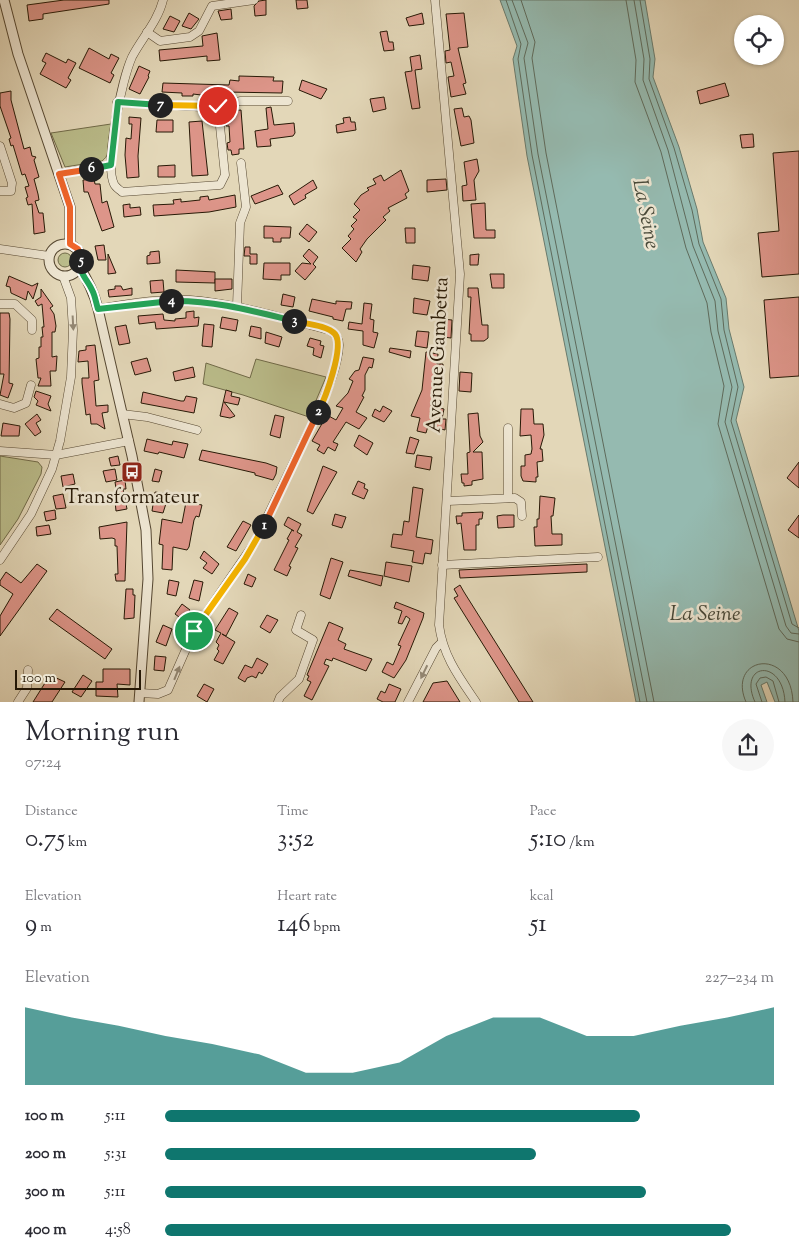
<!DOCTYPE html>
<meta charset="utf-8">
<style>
body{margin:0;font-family:"Sorts Mill Goudy",serif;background:#f7f7f7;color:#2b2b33;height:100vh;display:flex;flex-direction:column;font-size:19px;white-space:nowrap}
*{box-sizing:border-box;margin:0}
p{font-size:16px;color:#7c7c81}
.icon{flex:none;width:28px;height:28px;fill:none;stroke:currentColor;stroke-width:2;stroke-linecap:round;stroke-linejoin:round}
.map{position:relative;height:702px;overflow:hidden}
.panel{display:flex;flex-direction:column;background:#fff;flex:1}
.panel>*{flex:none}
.tools{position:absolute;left:734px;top:15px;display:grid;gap:10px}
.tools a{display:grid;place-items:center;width:50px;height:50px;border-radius:50%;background:#fff;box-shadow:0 1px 4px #0004;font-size:25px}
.scale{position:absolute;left:15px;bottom:12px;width:126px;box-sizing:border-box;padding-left:5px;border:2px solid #271906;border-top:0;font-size:14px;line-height:18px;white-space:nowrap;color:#271906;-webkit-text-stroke:4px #ede5d1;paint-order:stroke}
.pin{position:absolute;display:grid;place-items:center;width:42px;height:42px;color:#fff;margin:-21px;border:2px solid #fff;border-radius:50%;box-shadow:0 1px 5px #0007}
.km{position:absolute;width:25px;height:25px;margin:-12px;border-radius:50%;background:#222;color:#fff;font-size:14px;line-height:25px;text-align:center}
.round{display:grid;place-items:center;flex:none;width:52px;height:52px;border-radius:26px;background:#f7f7f7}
.headline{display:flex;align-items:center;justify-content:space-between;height:85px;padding:0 25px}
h1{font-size:28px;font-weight:600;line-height:38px}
.figures{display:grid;grid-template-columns:repeat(3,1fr);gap:8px;height:85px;padding:5px 25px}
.figures div{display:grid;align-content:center}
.figures b{font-size:25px;font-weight:600}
.figures small{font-size:14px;font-weight:400}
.figures p{font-size:14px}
.chart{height:140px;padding:10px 25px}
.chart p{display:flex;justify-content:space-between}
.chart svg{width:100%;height:90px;margin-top:5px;fill:#0f766e;opacity:.7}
ul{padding:0 25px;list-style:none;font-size:16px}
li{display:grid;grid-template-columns:80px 60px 1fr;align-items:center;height:38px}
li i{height:12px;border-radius:6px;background:#0f766e}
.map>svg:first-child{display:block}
.green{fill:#babc8a;stroke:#706a48}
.water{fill:#95bab0;stroke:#697a6c}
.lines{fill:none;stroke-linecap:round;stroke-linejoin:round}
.shore{stroke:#5e6a5b;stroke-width:1}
.building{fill:#dd9589;stroke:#271906}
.minor-casing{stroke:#564832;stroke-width:9}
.tertiary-casing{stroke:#564832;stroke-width:11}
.minor{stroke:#ede5d1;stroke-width:8}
.tertiary{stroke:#ede5d1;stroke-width:9}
.oneway{fill:#948976}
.split-1-casing{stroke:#fff;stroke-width:10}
.split-2-casing{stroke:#fff;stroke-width:10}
.split-3-casing{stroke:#fff;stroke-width:10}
.split-4-casing{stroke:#fff;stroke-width:10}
.split-5-casing{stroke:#fff;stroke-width:10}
.split-6-casing{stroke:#fff;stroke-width:10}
.split-7-casing{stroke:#fff;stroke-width:10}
.split-8-casing{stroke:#fff;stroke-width:10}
.split-1{stroke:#f5b400;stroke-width:6}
.split-2{stroke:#f0652b;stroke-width:6}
.split-3{stroke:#f5b400;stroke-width:6}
.split-4{stroke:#22a559;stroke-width:6}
.split-5{stroke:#22a559;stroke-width:6}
.split-6{stroke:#f0652b;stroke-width:6}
.split-7{stroke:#22a559;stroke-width:6}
.split-8{stroke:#f5b400;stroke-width:6}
.labels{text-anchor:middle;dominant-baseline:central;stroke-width:5;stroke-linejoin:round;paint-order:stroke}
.street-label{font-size:20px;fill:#271906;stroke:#ede5d1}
.poi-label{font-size:20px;fill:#271906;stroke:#ede5d1}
.water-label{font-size:21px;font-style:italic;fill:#484939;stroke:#ede5d1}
</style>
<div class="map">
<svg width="799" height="702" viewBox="0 0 799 702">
<rect width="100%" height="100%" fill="#e3d7b8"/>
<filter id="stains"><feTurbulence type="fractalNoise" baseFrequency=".004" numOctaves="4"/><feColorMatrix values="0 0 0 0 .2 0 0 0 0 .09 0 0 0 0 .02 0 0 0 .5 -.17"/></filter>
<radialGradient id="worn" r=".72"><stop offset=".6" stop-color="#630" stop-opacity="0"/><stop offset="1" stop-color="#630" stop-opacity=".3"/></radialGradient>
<g class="green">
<path d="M111 124C110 136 113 153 102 161L65 167 51 133Z"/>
<circle cx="65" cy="260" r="7"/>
<polygon points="256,359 326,377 309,417 243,395 203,384 206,363 250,378"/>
<polygon points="0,456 38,462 42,467 41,474 18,519 0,545"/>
</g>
<polygon class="water" points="500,0 645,0 655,59 653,77 679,147 697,209 703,242 726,298 729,329 744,387 736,420 799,631 799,702 775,702 767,682 761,685 767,702 636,702 527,156 513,59 517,46"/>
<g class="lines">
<g class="shore">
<polyline points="506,0 521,44 518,59 532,155 640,702"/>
<polyline points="512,0 528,43 524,58 538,154 647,702"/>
<polyline points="521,0 535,42 532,58 546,153 654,702"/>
<polyline points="626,0 636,60 635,82 661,152 686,248 707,303 711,332 724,386 718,424 779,629 787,639 799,642"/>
<polyline points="634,0 644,59 643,80 668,150 693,246 715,301 718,331 732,387 725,422 786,626 791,633 799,634"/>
<polyline points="640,0 650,59 649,79 674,148 692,210 699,244 721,299 724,330 738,387 731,421 792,624 799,628"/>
<path d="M746 702C726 657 791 645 793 702"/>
<path d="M755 702C737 663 783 657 785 702"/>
<polyline points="762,702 756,684 760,678 766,677 773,681 779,702"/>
</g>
</g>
<g class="building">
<polygon points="64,0 109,0 109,4 43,14 43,19 29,21 27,5"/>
<polygon points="266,0 266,15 255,16 254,6 259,1"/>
<polygon points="296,0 307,0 308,8 297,9"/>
<polygon points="231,9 232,19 221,20 218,11"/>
<polygon points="189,13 199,19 191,29 182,26"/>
<polygon points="422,13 424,24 409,26 406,18"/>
<polygon points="464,13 468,47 458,48 466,83 463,84 466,94 451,97 448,77 454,76 451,62 446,63 445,51 450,50 446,14"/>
<polygon points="170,16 180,21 174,32 163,29"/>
<polygon points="387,31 389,42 393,42 394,50 384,51 380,32"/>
<polygon points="217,33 220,60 207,61 207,56 160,61 159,50 203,46 202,36"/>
<polygon points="89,48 109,59 111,54 119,58 111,73 114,75 110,83 79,68"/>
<polygon points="46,53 66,63 68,59 76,63 68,78 71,80 66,88 40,74 46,63 42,61"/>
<polygon points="420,55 422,69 415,70 420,108 412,109 405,72 412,71 410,57"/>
<polygon points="139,66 150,71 148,76 149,77 140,94 129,89"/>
<polygon points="239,76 274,77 273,81 283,81 282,93 225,92 225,95 218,95 218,97 193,94 193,96 182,96 182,93 162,92 163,83 229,85 230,80 239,81"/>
<polygon points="302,80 327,89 321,99 299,90"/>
<polygon points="725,83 729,96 700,104 697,91"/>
<polygon points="11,91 11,100 24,149 30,147 32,156 36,157 34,160 39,177 34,179 38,194 39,200 35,201 39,213 43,213 45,232 34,234 32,204 28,205 26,198 28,197 25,187 29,186 25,174 22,175 13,145 11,146 9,139 11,138 0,106 0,93"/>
<polygon points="384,97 386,109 373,112 370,99"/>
<polygon points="271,107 274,125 294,123 295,133 293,136 270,139 271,146 257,147 255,131 268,129 266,108"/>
<polygon points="462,108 464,117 469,116 471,120 474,143 461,146 454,109"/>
<polygon points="241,110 244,149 239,149 239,154 232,155 231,150 228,150 227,143 230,142 229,126 226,126 226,117 229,117 229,111"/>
<polygon points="129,117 141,118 138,156 139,177 127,178 125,155 126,138 131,139 132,124 129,124"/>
<polygon points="350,117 351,122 355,122 356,130 337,133 336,125 344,123 343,118"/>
<polygon points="157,120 173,120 173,132 156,132"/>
<polygon points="202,121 208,175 192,176 189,122"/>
<polygon points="753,134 754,147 742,148 740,135"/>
<polygon points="799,151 799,274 762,277 758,233 779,231 773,153"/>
<polygon points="477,159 479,171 474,180 476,200 463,201 462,186 467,185 464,162"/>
<polygon points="175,165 175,177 158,177 158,166"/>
<polygon points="401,170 409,191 405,194 407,198 388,208 390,211 383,217 386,220 367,239 360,249 362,252 356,262 342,248 351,239 348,236 354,229 351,226 357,220 353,217 360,210 354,204 361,195 369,190 367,188 376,184 373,179 381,175 384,181"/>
<polygon points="94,179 95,184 100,184 102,203 107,201 114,227 102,231 88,192 84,192 83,180"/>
<polygon points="446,179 447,190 427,192 427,180"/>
<polygon points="313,180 317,188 305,195 306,198 294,205 289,196"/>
<polygon points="278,185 283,194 255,204 251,196"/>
<polygon points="235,195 236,207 209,212 154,216 153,205 174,204 173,200 181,199 181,202 200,200 200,197 208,196 209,200"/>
<polygon points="485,203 486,230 495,230 495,238 474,238 471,204"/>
<polygon points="130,204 130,208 140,207 141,215 124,217 123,205"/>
<polygon points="307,224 317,232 309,242 299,234"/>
<polygon points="264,226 291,227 290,238 281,238 281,242 273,242 273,238 264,238"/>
<polygon points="405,228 415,228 415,243 406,243"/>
<polygon points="104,245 106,260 98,260 95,246"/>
<polygon points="245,247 250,247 250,254 257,254 257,264 250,264 250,256 244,256"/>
<polygon points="309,249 318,257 313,264 316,267 305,280 295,271 302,263 311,264 303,256"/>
<polygon points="159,251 160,263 147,264 147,256 150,255 150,252"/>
<polygon points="108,254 116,273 108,274"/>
<polygon points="479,254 478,265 470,265 470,255"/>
<polygon points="264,263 290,263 290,275 281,275 281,280 263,279"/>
<polygon points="413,265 430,267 428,281 412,279"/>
<polygon points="176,270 215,272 215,283 176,282"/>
<polygon points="490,274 504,274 504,288 492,288"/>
<polygon points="9,276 32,286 38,283 33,299 28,291 26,300 11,293 10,287 6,286"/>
<polygon points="215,279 232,279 232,289 215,291"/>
<polygon points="163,280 164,292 151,293 150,281"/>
<polygon points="115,286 121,286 123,290 132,288 132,295 109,297 108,290 115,289"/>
<polygon points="468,288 478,288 482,325 488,325 488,338 484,341 471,341 471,334 469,334 471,297 468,297"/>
<polygon points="41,289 53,306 50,308 54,314 56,326 55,332 52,332 52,357 57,356 56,371 50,371 51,386 38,386 41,378 38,378 36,359 39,358 39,347 41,347 41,337 43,337 42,327 44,327 42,304 38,306 35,301 41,297"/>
<polygon points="283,294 295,297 293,307 281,305"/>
<polygon points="799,297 799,376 770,378 764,300"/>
<polygon points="414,298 430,301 427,315 413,313"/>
<polygon points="312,299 336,304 336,301 352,302 351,309 346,309 343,321 333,319 333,317 309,311"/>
<polygon points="364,303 372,304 370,319 374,320 373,332 378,333 374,348 363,345 363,331 348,329 349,322 362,324"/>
<polygon points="194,311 194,318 199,317 198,326 156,329 155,322 139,324 138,316 163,314 164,320 175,321 175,319 186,318 186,312"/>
<polygon points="0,313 9,313 10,319 9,383 13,384 8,398 0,395 4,374 0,374"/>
<polygon points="222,317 238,320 236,331 220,328"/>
<polygon points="442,319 452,320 451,338 443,337 444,329 440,329"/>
<polygon points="204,324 214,325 212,347 202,346"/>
<polygon points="126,325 130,343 119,345 115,327"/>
<polygon points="251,326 261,328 261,339 249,336"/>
<polygon points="417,331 429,332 427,348 415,346"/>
<polygon points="266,332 282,337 279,347 265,343"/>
<polygon points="310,338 321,341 320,345 324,346 321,358 313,355 314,348 307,346"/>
<polygon points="95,345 99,380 94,381 96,406 108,405 108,412 102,413 105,429 97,424 91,424 90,414 86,415 82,383 82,378 89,378 88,361 78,362 79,351 86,350 86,346"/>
<polygon points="390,348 411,351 410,358 389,352"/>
<polygon points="426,352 438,354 437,364 443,364 443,374 438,373 431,406 444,409 442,419 446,419 445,430 428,426 426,433 417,431 420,418 411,416 422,390"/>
<polygon points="363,357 374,359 372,368 369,367 365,375 365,390 362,396 364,397 356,412 367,418 359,429 346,422 333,442 338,444 335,451 328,447 324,454 317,450 320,445 312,441 327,415 336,420 343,408 336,406 348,393 353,381 349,379 355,371 359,370"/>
<polygon points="147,358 151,371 135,375 131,362"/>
<polygon points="193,367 195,377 175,381 173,372"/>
<polygon points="460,372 472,373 471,392 459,391"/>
<polygon points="226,390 232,392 231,396 240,398 238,405 224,402 235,416 230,418 220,416"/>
<polygon points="36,391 51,396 48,404 51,411 36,405 38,401 34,397"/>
<polygon points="143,392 181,401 184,401 186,396 197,398 194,413 141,403"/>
<polygon points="383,406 392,411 384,422 372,416 375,409 380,412"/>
<polygon points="521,409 533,409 534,424 543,424 544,435 540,449 542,449 543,461 537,462 538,477 536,477 536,482 523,481 521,476 521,466 525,466 525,455 531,454 532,449 531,435 520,436"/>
<polygon points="478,413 480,436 483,442 473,452 482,452 483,479 472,481 472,485 464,486 464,483 462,483 461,474 468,474 467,453 470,452 468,414"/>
<polygon points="37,414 41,420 36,423 41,432 35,436 25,424"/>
<polygon points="275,415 284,417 280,438 270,435"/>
<polygon points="3,423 20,426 19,436 1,436"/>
<polygon points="359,435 373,443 367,455 354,446"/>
<polygon points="410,437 419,440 414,454 406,453"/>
<polygon points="147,439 172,445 173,441 188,444 184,458 159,452 158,454 144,451"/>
<polygon points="202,450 266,463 277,467 276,474 273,480 255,475 255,473 199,460"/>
<polygon points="417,455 432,457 430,470 415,467"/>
<polygon points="118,456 120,465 111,466 109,458"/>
<polygon points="799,462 799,488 787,478"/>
<polygon points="323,466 337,472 313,514 307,511"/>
<polygon points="115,469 117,480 106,482 103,471"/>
<polygon points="155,469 162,471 159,482 152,481"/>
<polygon points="73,474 75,484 63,487 61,476"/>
<polygon points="125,480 126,489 123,489 127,509 116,511 115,501 118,501 115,482"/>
<polygon points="358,481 365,484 364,488 368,490 364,499 352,494"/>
<polygon points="413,487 423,489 416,537 433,540 431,554 425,553 423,564 412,562 414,551 391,547 393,534 402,535 404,521 409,522"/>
<polygon points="155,492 169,494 163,513 152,511"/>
<polygon points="63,494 66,508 56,509 53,496"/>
<polygon points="540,496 555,498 553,516 551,516 552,534 562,534 562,545 535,546 534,527 537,527 537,519 539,519"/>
<polygon points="186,502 202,505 199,517 196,516 194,520 189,547 187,550 173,547 172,570 162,569 163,545 159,544 162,519 182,523"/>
<polygon points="55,510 56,519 46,521 44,512"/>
<polygon points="483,512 482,519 479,519 479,525 476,525 476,550 464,550 461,523 457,524 456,516 462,516 462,513"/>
<polygon points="335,514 346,517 342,528 332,525"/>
<polygon points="503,515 514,515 514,527 498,528 497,516"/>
<polygon points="799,515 799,538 788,530"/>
<polygon points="288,517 301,524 297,532 302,535 295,547 298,548 289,566 291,567 287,576 274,570 289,540 287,539 292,530 294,531 284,525"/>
<polygon points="243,521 251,525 236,551 227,547"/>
<polygon points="127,522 125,581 116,581 115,574 118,574 117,546 115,546 115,539 112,538 100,539 99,527"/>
<polygon points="49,525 51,534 37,536 36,527"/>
<polygon points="204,551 219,564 212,574 203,568 207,563 200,558"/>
<polygon points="331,558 343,562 330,599 320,595"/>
<polygon points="386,562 412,566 409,582 384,576"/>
<polygon points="37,564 47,571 0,636 0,616 13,594 0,585 0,581 6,572 21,583"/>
<polygon points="587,564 587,572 460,578 459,570"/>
<polygon points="350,570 383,576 381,586 348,576"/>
<polygon points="248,574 256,578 252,587 244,584"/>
<polygon points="169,580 179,582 176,596 167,594"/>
<polygon points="194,580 203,582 199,601 189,598"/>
<polygon points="460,585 464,592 533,702 519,702 454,598 458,596 454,589"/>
<polygon points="126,589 133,589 133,595 135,595 134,618 124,619"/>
<polygon points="396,602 424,613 423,618 406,660 394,678 382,672 387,662 393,665 396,658 401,646 398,645 410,619 406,616 402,624 398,623 402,611 394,608"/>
<polygon points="182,604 190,610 183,620 175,614"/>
<polygon points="229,608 238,613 226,636 222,634 235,642 223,664 214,660 219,651 217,649 219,645 216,642 221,633 215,630"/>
<polygon points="57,609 112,649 105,659 49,619"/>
<polygon points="267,615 278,620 270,633 260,627"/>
<polygon points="329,622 343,628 338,640 346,644 344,649 372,659 366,671 333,658 332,661 326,659 324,664 329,666 312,700 304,696 311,682 307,680 309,676 307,675"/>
<polygon points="163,625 172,629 166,646 156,642"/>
<polygon points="155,656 166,657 164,671 154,670"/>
<polygon points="257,658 268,664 262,674 259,672 256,678 252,676 247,678 245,682 238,678 245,665 252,668"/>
<polygon points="103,669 130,669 130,685 117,684 118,697 96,696 96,682 103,682"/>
<polygon points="50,675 65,682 52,702 33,702"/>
<polygon points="83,675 92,681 81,697 72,692"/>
<polygon points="447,681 460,702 423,702 433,683"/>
<polygon points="204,684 214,689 207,702 197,696"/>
<polygon points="389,684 401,689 395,702 383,702 377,699 381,691 385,693"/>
</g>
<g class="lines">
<g class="minor-casing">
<g id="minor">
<path d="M163 0C158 21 142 38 132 57 122 79 104 163 114 184 115 187 120 190 122 192L220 185 225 175 218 107"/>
<path d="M435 0 460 274 439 625C443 656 459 677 476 702"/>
<polyline points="147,32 160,41 190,37 199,31 212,6 254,0"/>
<polyline points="117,102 203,107 218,107 240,101 288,101"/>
<polyline points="0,146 12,183 11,191 0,191"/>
<polyline points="59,174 111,165"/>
<polyline points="0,249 49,256"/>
<polyline points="0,304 15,304 32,320 32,330"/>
<polyline points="237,306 240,223 246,207 241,163"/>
<path d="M98 309C131 303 168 297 201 301 244 306 287 319 329 330 334 333 339 338 339 345 338 366 327 391 319 410L255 542 194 631 168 690 158 694 140 693"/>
<polyline points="0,404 14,408 26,403 31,385"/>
<polyline points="122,414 147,417 197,430"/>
<polyline points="0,451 56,455 129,441"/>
<polyline points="508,498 508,428"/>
<polyline points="448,501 515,498 521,502 522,516"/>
<polyline points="0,560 31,514 52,469 60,441 71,377 73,330 71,298 63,276"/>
<polyline points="442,565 598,557"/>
<polyline points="18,702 27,688 28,670"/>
<polyline points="278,702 280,697 299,679 313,640 296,630 301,615"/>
<polyline points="408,702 436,648 441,643"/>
</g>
</g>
<g class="tertiary-casing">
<g id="tertiary">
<polyline points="4,0 18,54 70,207 70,244"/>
<circle cx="65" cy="260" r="16"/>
<path d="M79 267C88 280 94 293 98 309L132 456 146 530 148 579 139 702"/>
</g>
</g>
<use href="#minor" class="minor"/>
<use href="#tertiary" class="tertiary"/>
</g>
<defs><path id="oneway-solid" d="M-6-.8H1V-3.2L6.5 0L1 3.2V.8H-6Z" transform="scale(1.25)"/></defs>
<g class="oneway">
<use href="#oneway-solid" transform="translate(73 323) rotate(87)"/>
<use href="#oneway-solid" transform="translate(424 672) rotate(116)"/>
<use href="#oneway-solid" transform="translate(177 673) rotate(-68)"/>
</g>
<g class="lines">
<g class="split-1-casing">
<polyline id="split-1" points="194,631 245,559 264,526"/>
</g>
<g class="split-2-casing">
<polyline id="split-2" points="264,526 318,412"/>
</g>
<g class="split-3-casing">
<path id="split-3" d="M294 321C306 324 327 325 335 334 345 346 325 399 318 412"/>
</g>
<g class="split-4-casing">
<path id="split-4" d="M171 301C214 300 253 311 294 321"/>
</g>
<g class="split-5-casing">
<path id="split-5" d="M81 261C78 273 88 280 92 290 95 295 96 303 98 309L171 301"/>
</g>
<g class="split-6-casing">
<polyline id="split-6" points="81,261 78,249 70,244 70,207 59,174 91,169"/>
</g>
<g class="split-7-casing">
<polyline id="split-7" points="91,169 111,165 118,102 160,105"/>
</g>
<g class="split-8-casing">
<polyline id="split-8" points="160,105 218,106"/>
</g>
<use href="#split-1" class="split-1"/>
<use href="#split-2" class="split-2"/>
<use href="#split-3" class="split-3"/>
<use href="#split-4" class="split-4"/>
<use href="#split-5" class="split-5"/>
<use href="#split-6" class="split-6"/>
<use href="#split-7" class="split-7"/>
<use href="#split-8" class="split-8"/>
</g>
<defs>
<g id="bus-square" transform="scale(1.125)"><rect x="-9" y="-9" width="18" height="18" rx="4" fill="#8f2418" stroke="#ede5d1"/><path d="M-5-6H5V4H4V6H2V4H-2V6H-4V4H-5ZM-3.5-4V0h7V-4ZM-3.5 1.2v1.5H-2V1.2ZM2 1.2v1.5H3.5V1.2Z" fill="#fff"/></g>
</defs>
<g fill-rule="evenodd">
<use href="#bus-square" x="132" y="472"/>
</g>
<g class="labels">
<g class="street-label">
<text transform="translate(439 355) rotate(-87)">Avenue Gambetta</text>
</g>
<g class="poi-label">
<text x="132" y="498">Transformateur</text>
</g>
<g class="water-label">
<text transform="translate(645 214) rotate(79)">La Seine</text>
<text x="705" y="615">La Seine</text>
</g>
</g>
<rect width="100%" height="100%" filter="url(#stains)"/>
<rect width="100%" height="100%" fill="url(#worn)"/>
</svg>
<div class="tools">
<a><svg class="icon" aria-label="locate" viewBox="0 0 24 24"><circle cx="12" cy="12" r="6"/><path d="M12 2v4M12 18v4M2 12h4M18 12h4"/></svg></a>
</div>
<div class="scale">100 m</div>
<div class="pin" style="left:194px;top:631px;background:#1e9e55"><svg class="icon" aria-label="arrive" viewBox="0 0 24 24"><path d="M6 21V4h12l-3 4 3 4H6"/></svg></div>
<div class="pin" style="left:218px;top:106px;background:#d93025"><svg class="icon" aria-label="check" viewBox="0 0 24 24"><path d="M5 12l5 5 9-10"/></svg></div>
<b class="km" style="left:264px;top:526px">1</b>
<b class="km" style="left:318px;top:412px">2</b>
<b class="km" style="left:294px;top:321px">3</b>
<b class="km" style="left:171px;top:301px">4</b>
<b class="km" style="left:81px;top:261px">5</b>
<b class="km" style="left:91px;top:169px">6</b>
<b class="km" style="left:160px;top:105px">7</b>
</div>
<section class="panel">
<div class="headline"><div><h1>Morning run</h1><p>07:24</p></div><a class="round"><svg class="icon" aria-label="share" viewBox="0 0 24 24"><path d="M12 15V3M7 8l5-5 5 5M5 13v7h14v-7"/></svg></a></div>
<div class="figures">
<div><p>Distance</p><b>0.75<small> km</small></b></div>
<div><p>Time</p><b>3:52</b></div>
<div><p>Pace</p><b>5:10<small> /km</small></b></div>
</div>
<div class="figures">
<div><p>Elevation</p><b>9<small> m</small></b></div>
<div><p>Heart rate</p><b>146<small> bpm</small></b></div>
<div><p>kcal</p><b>51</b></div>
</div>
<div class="chart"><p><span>Elevation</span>227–234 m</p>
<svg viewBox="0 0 160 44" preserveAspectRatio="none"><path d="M0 44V6L10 11L20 15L30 20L40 24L50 29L60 38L70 38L80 33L90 20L100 11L110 11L120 20L130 20L140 15L150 11L160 6V44z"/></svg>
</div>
<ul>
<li><b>100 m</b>5:11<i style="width:78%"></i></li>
<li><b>200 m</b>5:31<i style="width:61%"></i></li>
<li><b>300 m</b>5:11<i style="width:79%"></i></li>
<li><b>400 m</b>4:58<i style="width:93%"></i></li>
</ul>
</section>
